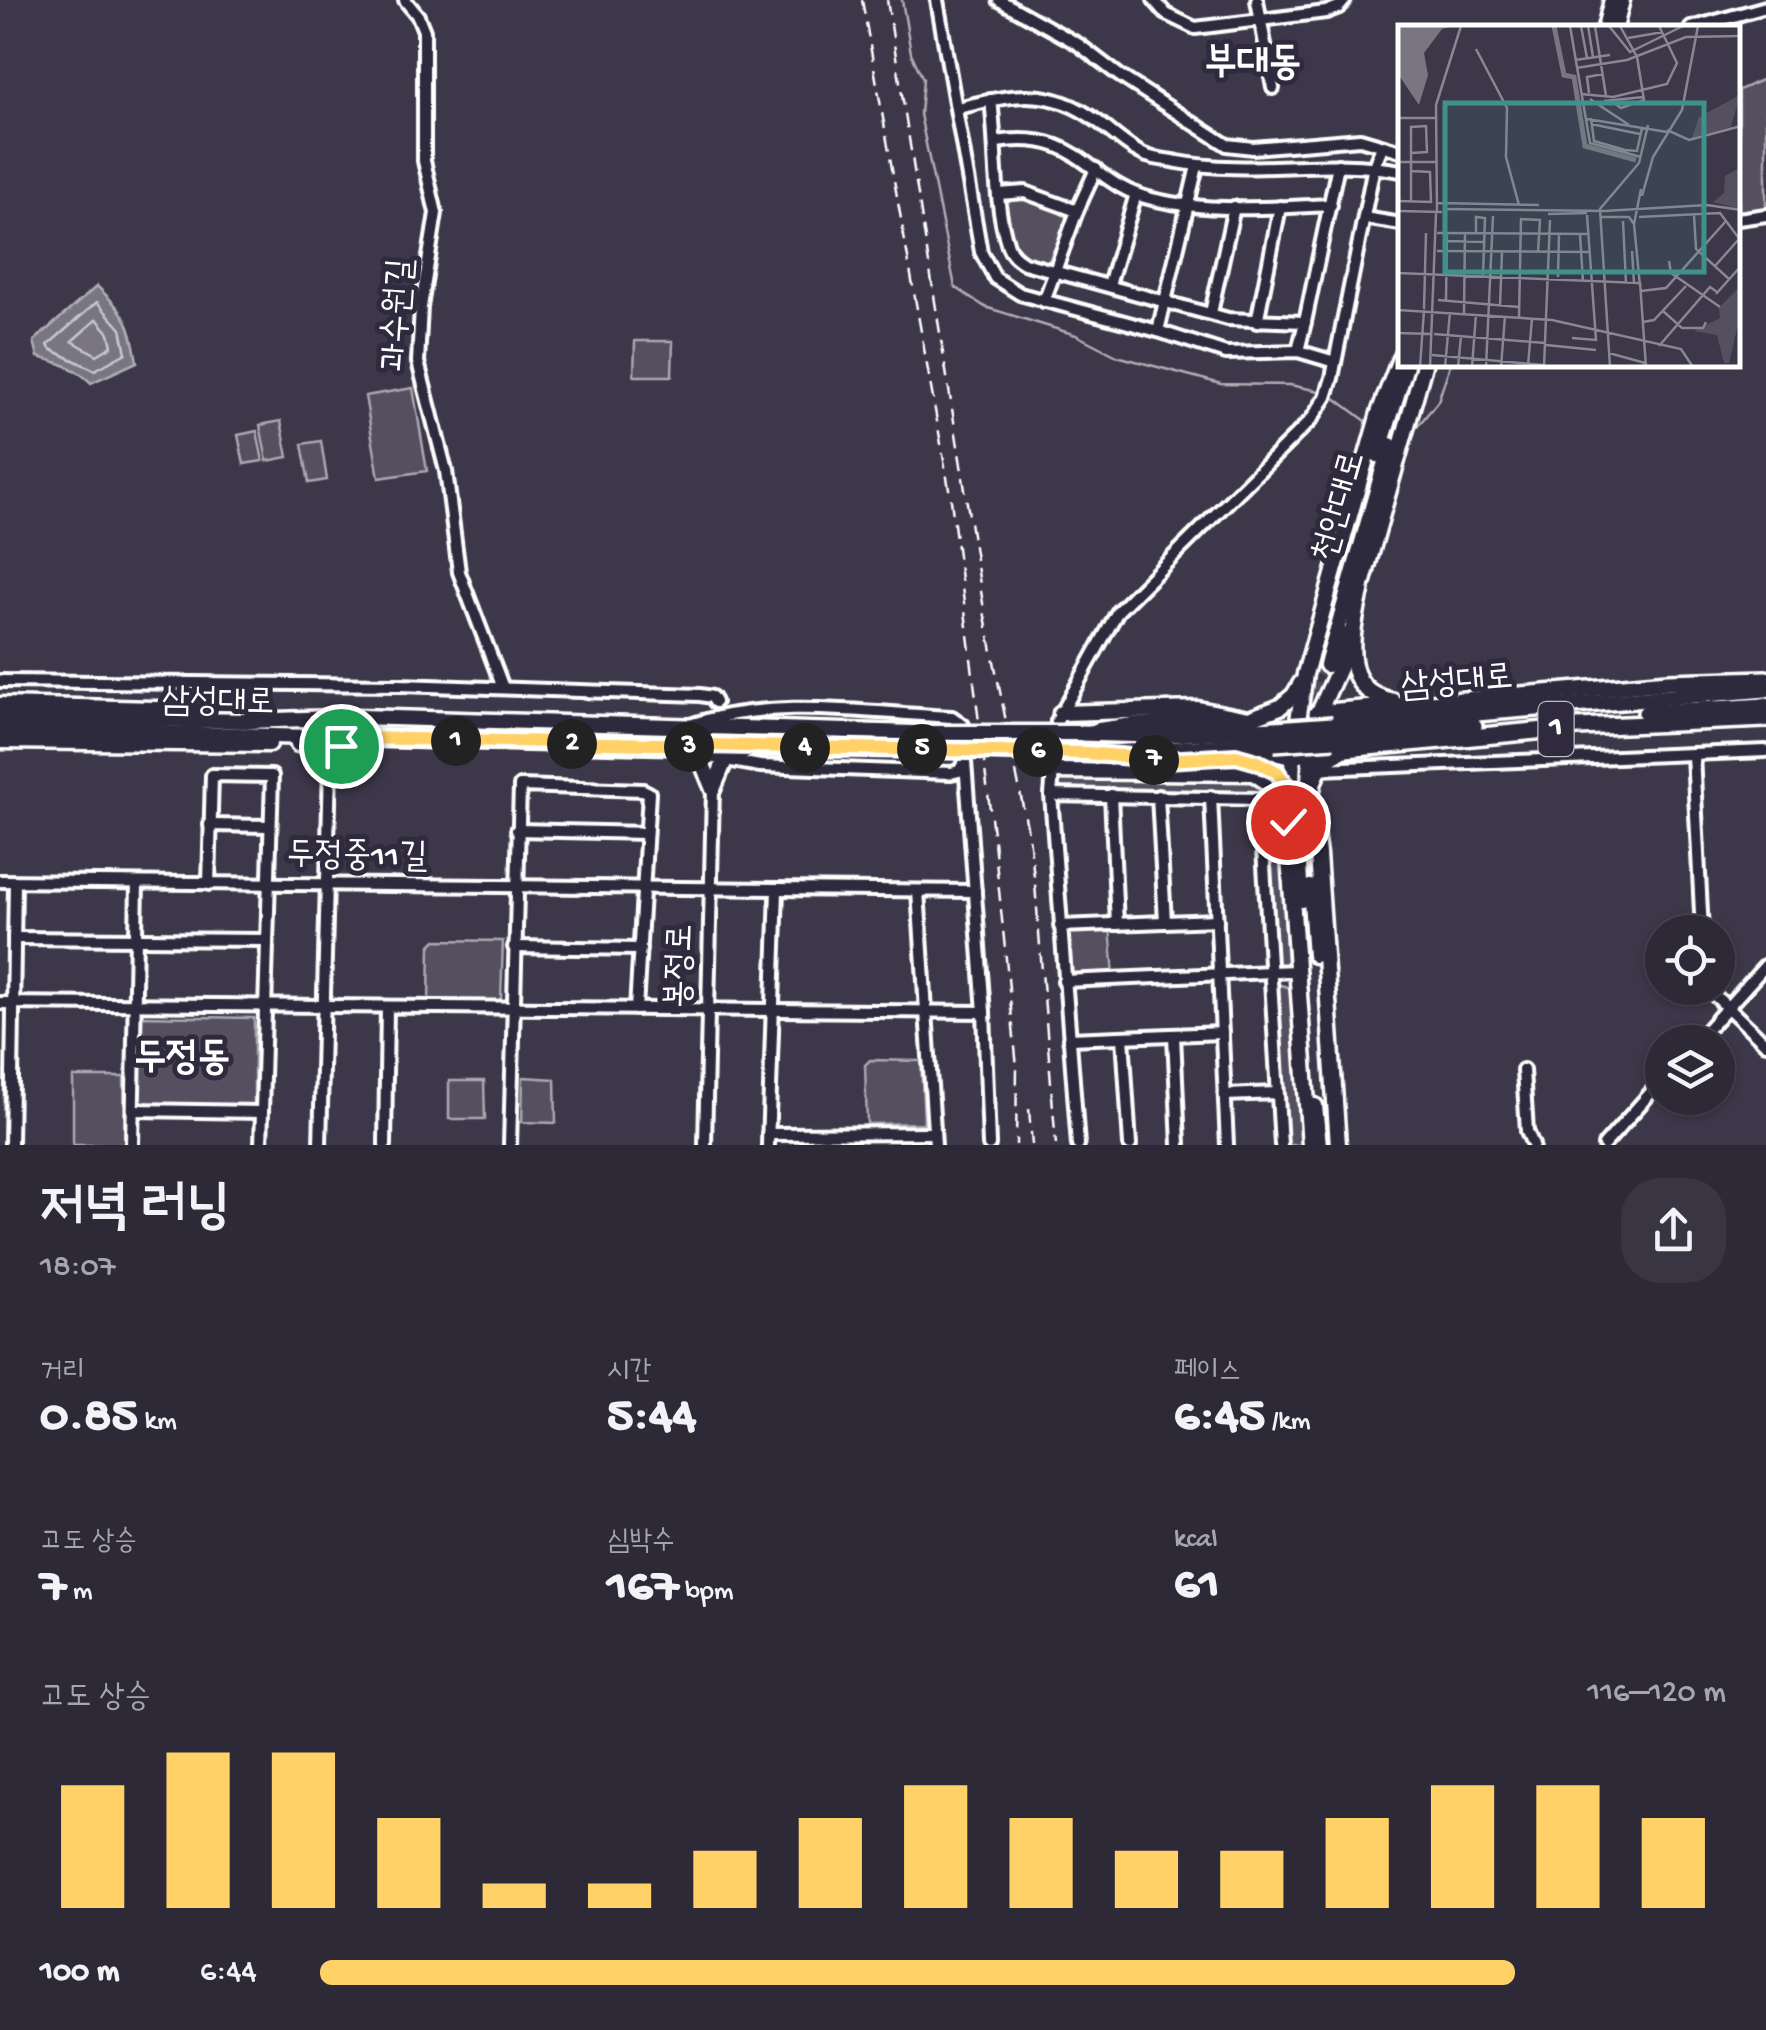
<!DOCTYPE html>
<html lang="ko">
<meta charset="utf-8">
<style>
body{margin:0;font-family:"Gochi Hand","Poor Story",sans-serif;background:#393542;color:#f1f3f6;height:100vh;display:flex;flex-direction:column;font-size:38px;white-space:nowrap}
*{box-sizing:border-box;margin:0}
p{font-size:32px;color:#a7a6ad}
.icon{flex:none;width:55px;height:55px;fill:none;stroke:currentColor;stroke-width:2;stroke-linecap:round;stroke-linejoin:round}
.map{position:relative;height:1145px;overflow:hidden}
.panel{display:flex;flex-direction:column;background:#2d2937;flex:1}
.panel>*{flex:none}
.tools{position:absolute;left:1645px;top:915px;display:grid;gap:20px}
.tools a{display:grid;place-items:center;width:90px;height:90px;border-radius:50%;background:#2d2937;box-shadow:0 2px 8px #0004,0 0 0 2px #484552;font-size:50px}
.pin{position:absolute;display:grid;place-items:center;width:85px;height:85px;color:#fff;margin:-42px;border:5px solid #fff;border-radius:50%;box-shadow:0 2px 10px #0007}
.km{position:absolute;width:50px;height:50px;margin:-25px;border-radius:50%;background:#222;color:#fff;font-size:28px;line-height:50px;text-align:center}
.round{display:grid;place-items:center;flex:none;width:105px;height:105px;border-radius:40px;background:#393542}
.summary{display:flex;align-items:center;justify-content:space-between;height:170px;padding:0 40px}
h1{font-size:55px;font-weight:700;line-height:75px}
.stats{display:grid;grid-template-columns:repeat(3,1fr);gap:15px;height:170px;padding:10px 40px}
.stats div{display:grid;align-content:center}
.stats b{font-size:50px;font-weight:700}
.stats small{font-size:28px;font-weight:400}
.stats p{font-size:28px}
.chart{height:280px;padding:20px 40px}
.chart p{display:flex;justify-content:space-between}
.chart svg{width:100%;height:180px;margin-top:10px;stroke:#ffd166;stroke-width:6}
ul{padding:0 40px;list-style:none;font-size:32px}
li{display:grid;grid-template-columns:160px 120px 1fr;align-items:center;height:75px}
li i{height:25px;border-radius:12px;background:#ffd166}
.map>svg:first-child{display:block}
.green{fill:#555060;stroke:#aaa8b0;stroke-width:2.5}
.water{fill:#797682;stroke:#afadb4;stroke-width:2.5}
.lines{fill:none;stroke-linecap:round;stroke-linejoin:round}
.shore{stroke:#c9c8cd;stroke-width:2.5}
.stream{stroke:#afadb4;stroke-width:2.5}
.major-tunnel{stroke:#504b5b;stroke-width:14;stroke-dasharray:14 7;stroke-linecap:butt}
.minor-casing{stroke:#fff;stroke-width:18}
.major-casing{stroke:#fff;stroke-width:21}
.highway-casing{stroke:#fff;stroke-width:22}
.minor{stroke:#2f2a3d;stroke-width:10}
.major{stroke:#2f2a3d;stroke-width:14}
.highway{stroke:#2f2a3d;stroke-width:15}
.rail{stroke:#fff;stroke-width:2.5;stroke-dasharray:15 8;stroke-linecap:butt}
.major-bridge-casing{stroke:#fff;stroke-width:21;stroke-linecap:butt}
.highway-bridge-casing{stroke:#fff;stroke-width:22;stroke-linecap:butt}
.major-bridge{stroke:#2f2a3d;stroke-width:14}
.highway-bridge{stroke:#2f2a3d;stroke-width:15}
.route-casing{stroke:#fff;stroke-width:20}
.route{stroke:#ffd166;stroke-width:12}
.labels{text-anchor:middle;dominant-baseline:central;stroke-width:10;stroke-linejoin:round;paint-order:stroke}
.shield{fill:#2f2a3d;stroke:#c1bfc5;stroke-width:2.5}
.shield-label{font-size:32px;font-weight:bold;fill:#fff}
.street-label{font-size:35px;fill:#fff;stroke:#2f2a3d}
.quarter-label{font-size:40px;font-weight:bold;fill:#fff;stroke:#2f2a3d}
.inset-river{fill:none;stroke:#797682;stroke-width:5}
.inset-road{fill:none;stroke:#8a8792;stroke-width:2.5}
.view{fill:#3f918b;fill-opacity:0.15;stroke:#3f918b;stroke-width:5}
.inset-edge{fill:none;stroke:#fff;stroke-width:5}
</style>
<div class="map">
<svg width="1766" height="1145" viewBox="0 0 1766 1145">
<rect width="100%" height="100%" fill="#3c3749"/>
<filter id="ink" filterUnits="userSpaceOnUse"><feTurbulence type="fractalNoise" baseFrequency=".01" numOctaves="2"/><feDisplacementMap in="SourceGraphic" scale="20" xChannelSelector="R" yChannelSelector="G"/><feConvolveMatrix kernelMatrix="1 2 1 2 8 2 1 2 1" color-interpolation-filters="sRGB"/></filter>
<g filter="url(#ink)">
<g class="green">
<polygon points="1766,78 1766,215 1739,222 1739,90"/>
<path d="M1019 195 1045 204 1068 218 1048 263C1013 263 1006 231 1004 200Z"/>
<polygon points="635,341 673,341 672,376 634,376"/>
<polygon points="413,388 427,471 379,478 365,396"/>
<polygon points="281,421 288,457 267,461 260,425"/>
<polygon points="257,431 263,461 244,464 238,435"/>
<polygon points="321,441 327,480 309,483 302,444"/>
<polygon points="1059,777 1258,780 1269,788 1278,806 1287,967 1279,967 1275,962 1264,795 1066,791 1057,784"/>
<polygon points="1110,926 1114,976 1067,978 1063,928"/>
<polygon points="436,940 503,941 501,1000 429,1001 430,946"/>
<polygon points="1281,985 1291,988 1304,1145 1287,1145 1276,991"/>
<polygon points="141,1016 254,1018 254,1105 144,1106 139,1099"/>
<polygon points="870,1060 921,1061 924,1123 867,1124 865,1065"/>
<polygon points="73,1077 124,1077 125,1145 73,1145"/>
<polygon points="523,1077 555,1079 556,1123 522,1122"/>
<polygon points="449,1081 484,1081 485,1119 449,1119"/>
</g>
<path class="water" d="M97 286C127 316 130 320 137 362L91 383C77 368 58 362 38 357L34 341Z"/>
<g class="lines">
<g class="shore">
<polygon points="97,302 121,329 126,353 95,370 50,349 48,345"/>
<polygon points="97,319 109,333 112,346 97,355 72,341"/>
</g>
<g class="stream">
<polyline points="902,0 911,53 923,79 920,114 955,287 985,307 1076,335 1117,356 1221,384 1290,385 1324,392"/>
<polyline points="1331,395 1366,421"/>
<polyline points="1413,432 1438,401 1450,365"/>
</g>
<g class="major-tunnel">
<polyline points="1302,736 1317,664"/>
<polyline points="1296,807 1299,866"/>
</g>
<g class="minor-casing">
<g id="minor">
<polyline points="405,0 418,16 424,31 424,161 436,213 421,307 418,362 446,471 459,572 503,688"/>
<polyline points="937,0 981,252 995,278 1020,294 1158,331 1226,353 1298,351 1335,362"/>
<polyline points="999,0 1078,44 1120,76 1227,145 1253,148 1360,139 1401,151"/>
<polyline points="1154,0 1166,14 1195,28 1326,12 1339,7 1345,0"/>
<polyline points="1257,0 1273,88"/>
<polyline points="1691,28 1766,7"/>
<path d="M991 100C997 147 993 201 1008 246 1011 254 1016 258 1024 263L1228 319 1305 322 1338 165"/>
<path d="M958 108C1011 95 1049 85 1097 121 1112 132 1129 149 1147 156 1156 159 1168 160 1178 162 1252 176 1327 157 1401 171"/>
<path d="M996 142C1083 129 1086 183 1152 199 1209 213 1272 208 1331 205"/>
<polyline points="999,194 1025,192 1077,211"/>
<polyline points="1364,218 1401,224"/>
<polyline points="1738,219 1766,215"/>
<polyline points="1109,285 1136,194"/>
<polyline points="1044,301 1077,211 1096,169"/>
<polyline points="1211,313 1234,207"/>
<polyline points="1257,322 1280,207"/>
<polyline points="1158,331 1197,166"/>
<polyline points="1298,351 1305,322"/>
<polyline points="0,681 399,685 700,695 712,697 715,702"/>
<path d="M692 754 760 766 951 773 959 771 965 761 963 725 952 717C868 713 774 697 693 724"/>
<polyline points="1693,755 1702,932"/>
<polyline points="965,762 984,1012 989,1145"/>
<polyline points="1320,769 1766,751"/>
<polyline points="1051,795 1260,799 1281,1145"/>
<polyline points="1111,795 1117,924"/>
<polyline points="1158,796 1165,922"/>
<polyline points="1211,797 1227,1145"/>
<polyline points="210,825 269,826"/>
<polyline points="517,830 646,833"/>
<polyline points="0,881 975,891"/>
<polyline points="209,884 212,775 272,776 261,1145"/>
<polyline points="918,891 935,1145"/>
<polyline points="1060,926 1217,920"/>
<polyline points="14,938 265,940"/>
<polyline points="514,947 640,949"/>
<polyline points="1064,981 1296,971"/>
<polyline points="1707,988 1766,1044"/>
<polyline points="0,1003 984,1012"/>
<polyline points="1174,1035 1179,1145"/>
<polyline points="1123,1037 1130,1145"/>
<polyline points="1069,1039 1222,1033"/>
<polyline points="1696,1042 1766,965"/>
<polyline points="1523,1070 1527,1131 1533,1145"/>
<polyline points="1225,1095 1277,1093"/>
<polyline points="133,1110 261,1112"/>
<polyline points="768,1134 934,1133"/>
<polyline points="11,1145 15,882"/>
<polyline points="132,1145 137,883"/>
<polyline points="320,1145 330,767"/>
<polyline points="385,1145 387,1007"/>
<polyline points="510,1145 520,786 643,790 649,793 636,1009"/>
<polyline points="705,1145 713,789"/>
<polyline points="768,1145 777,890"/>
<polyline points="1078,1145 1051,795 1057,721 1118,611 1311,420 1326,397 1332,378 1374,166 1382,147"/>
<polyline points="1604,1145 1662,1080"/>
</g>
</g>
<g class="major-casing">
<g id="major">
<polyline points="1605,28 1612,0"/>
<polyline points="1615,28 1622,0"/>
<polyline points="1378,455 1406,366"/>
<polyline points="1358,599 1424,365"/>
<polyline points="1327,665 1390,445"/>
<polyline points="0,705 193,710"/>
<polyline points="1061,713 1198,709 1249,719 1280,707 1294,695 1301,683"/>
<polyline points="0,717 250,721 359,717 914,733"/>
<polyline points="1315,721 1339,668 1349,634"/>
<polyline points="0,729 667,746 915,749"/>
<polyline points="1099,730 1133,725 1232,720"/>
<polyline points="0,741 269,744"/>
<polyline points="1311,742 1309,785 1318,854 1338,1145"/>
<polyline points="298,744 322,750 330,767"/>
<polyline points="682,751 701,760 713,789"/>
<polyline points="1248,756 1293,754"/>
<path d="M1121 757C1162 762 1244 747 1275 771 1281 776 1285 784 1290 790"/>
<polyline points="1051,771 1253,773 1276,788 1286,810"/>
<polyline points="713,789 726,758 745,751"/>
<polyline points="1299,866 1301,900"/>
<polyline points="1310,887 1315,955"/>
<polyline points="1315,1106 1319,1145"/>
<polyline points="1310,1145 1289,857 1293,754 1305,674 1379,413 1401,356"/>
</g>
</g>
<g class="highway-casing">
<g id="highway">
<path d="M1361 589C1352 630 1336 690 1392 701"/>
<polyline points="1317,713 1668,682 1766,679"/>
<polyline points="1646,713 1766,706"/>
<polyline points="1333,725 1766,689"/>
<polyline points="1081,733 1151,735 1276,729"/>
<polyline points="1334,739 1474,726"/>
<polyline points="1095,754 1274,743"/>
<polyline points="1293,754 1578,727 1766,719"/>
<path d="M1311 794C1313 776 1321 761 1338 753"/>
</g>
</g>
<use href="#minor" class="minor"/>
<use href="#major" class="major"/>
<use href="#highway" class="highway"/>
<g class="rail">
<polyline points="862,0 951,500 994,841 1017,1067 1016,1145"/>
<polyline points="887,0 985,616 1029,837 1035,884 1056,1145"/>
<polyline points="1029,1109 1032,1145"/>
</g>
<g class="major-bridge-casing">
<g id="major-bridge">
<polyline points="914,733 1081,733"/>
<polyline points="915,749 1085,753"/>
</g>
</g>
<g class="highway-bridge-casing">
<g id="highway-bridge">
<polyline points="1276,729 1333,725"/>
<polyline points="1274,743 1334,739"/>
</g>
</g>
<use href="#major-bridge" class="major-bridge"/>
<use href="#highway-bridge" class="highway-bridge"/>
</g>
</g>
<g class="lines" filter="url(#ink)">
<g class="route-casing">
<polyline id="route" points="341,746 360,738 1085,753 1166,760 1236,756 1257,762 1277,772 1290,790 1288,822"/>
</g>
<use href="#route" class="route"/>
</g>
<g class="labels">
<rect class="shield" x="1538.5" y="702" width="35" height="54" rx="8"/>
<g class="shield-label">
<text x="1556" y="729">1</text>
</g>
<g class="street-label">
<text transform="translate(400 315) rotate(-86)">과수원길</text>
<text transform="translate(1341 507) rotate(-74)">천안대로</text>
<text transform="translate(1457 684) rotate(-5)">삼성대로</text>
<text transform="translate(218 704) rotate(1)">삼성대로</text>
<text transform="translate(357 858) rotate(1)">두정중11길</text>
<text transform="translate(682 966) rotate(-88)">봉정로</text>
</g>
<g class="quarter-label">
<text x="1253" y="65">부대동</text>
<text x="182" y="1060">두정동</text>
</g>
</g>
<g transform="translate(1398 25)">
<rect width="342" height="342" fill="#3c3749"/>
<path d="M342 70 333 102 294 113 301 92ZM340 144 342 184 315 177 326 168 327 151ZM342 261V291L331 338H326L319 310 296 306 322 293 321 283Z" fill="#555060"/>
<path d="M0 1H56L44 4 26 28 30 50 21 80 0 49Z" fill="#797682"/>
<path class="inset-river" d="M156 1 166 50 176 52 187 121 238 135"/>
<path class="inset-road" d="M172 1 192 118 243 132M183 1 189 33M190 1 195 32M197 1 208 71M211 1 232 27 285 1M230 13 265 7M78 24 109 83 108 132 121 180M177 35 212 30M178 43 229 35 288 12 343 11M191 68 189 52 205 49M183 69 215 72 269 59 279 38 261 1M192 74 231 100M206 76 246 72M215 77 223 83 246 75 239 32 222 1M0 93H38M193 93 196 116 227 125 239 126 244 103M189 94 269 107M193 99 242 109M269 105 291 115 343 101M13 128 29 127 28 101 13 102V176M0 137H38M244 171 255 132 284 85 300 1M0 176 33 177 32 147 13 146M40 178 141 180M46 184 210 186M0 186 44 187M206 186 309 180 343 185M39 187 38 80 63 1M150 189 189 188M296 190 298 224 331 254M0 191V296M202 192H231L236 199M241 192 322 188 343 216M225 196 228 258M39 208 190 209M78 208V192L87 193 85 250M182 209 185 257M49 216 86 217M39 226 191 227M234 226 236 258M271 236 273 248 322 282M317 241 341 214M0 248 241 258M160 252 161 209M242 257 248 342M242 261 236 199 243 164M243 266 268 263 328 196M318 269 343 241M40 275 121 282M48 275 49 208M102 281 104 227M26 284 28 208M0 285 154 295 283 324 295 342M265 286 284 303H305L308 297M66 288 67 208M121 292 123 194 142 195 140 227M245 297 256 295 288 261M0 308 34 309M36 309 147 318M174 313 198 315 189 190M148 320 198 325M261 321 312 262 319 267M211 328 247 338M34 330 146 340M130 341 134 293M22 342 26 285M32 342 38 188M47 342 52 287M60 342 63 311M74 342 78 289M88 342 95 191M103 342 107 291M146 342 152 195M212 342 202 184 241 138 250 100"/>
<path class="view" d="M47 78H306V247H47Z"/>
<rect width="342" height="342" class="inset-edge"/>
</g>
</svg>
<div class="tools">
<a><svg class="icon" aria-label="locate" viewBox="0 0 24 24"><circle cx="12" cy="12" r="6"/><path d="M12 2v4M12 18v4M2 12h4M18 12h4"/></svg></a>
<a><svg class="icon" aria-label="layers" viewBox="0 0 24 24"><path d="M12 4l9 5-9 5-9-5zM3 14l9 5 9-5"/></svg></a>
</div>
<div class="pin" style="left:341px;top:746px;background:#1e9e55"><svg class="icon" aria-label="arrive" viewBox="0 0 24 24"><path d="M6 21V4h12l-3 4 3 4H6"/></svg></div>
<div class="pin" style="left:1288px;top:822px;background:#d93025"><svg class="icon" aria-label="check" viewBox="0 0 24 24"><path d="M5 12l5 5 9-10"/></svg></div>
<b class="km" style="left:456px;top:741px">1</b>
<b class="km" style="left:572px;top:744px">2</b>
<b class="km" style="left:689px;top:747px">3</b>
<b class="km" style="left:805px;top:748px">4</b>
<b class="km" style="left:922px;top:749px">5</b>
<b class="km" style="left:1038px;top:752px">6</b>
<b class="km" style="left:1154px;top:760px">7</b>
</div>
<section class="panel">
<div class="summary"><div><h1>저녁 러닝</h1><p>18:07</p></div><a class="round"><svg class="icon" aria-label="share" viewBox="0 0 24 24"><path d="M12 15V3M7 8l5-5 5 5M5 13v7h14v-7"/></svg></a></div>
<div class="stats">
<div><p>거리</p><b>0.85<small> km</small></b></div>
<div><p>시간</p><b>5:44</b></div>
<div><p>페이스</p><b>6:45<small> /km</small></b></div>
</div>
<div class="stats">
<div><p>고도 상승</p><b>7<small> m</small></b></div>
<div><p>심박수</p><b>167<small> bpm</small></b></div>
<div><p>kcal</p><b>61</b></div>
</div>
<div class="chart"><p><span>고도 상승</span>116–120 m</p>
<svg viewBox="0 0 160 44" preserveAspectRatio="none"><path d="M5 44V14M15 44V6M25 44V6M35 44V22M45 44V38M55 44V38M65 44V30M75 44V22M85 44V14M95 44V22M105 44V30M115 44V30M125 44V22M135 44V14M145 44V14M155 44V22"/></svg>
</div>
<ul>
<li><b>100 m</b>6:44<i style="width:85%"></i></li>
</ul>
</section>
